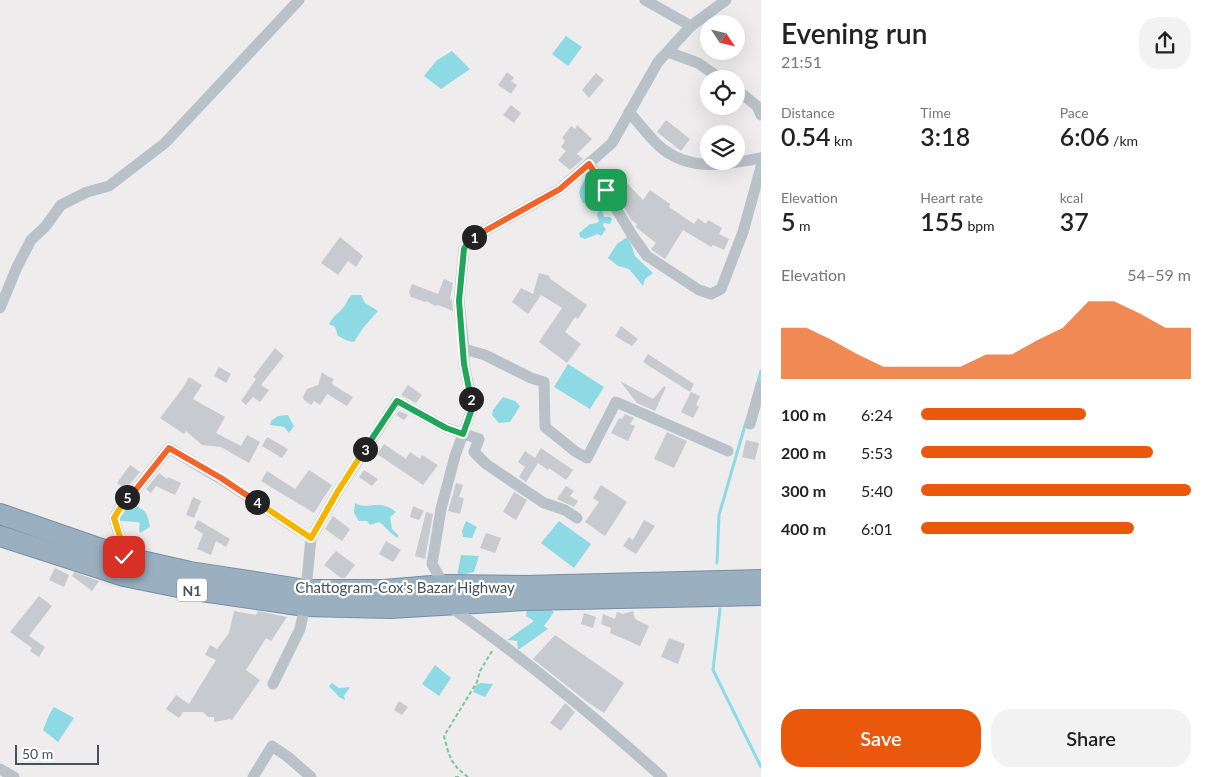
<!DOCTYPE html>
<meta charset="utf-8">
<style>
body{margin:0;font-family:Lato,sans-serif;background:#f2f2f2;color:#222;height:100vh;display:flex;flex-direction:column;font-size:19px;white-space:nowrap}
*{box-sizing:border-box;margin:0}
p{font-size:16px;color:#767676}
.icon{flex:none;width:28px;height:28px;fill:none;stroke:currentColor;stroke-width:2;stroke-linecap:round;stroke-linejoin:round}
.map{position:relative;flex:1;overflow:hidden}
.details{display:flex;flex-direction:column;background:#fff;width:450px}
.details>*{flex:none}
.needle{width:32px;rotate:125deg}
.fabs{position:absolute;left:700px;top:15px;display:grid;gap:10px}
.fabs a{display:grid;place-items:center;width:45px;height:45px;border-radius:50%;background:#fff;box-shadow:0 5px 20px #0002;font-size:25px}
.scale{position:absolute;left:15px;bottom:12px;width:84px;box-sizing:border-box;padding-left:5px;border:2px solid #465158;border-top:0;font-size:14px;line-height:18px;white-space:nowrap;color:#465158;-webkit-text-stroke:4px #fff;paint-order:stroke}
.pin{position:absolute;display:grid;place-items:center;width:42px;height:42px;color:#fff;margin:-21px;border-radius:10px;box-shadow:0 2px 8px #0006}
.km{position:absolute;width:25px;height:25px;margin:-12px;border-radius:50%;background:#222;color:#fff;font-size:14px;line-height:25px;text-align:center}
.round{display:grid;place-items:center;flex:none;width:52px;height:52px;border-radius:20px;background:#f2f2f2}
.overview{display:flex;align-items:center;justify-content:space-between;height:85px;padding:0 20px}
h1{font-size:28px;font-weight:600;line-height:38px}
.stats{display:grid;grid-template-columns:repeat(3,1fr);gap:8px;height:85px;padding:5px 20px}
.stats div{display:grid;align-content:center}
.stats b{font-size:25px;font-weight:600}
.stats small{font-size:14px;font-weight:400}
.stats p{font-size:14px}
.chart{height:140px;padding:10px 20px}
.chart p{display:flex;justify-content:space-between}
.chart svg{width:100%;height:90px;margin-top:5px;fill:#ea580c;opacity:.7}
.action{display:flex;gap:10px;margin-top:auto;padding:10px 20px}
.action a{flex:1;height:58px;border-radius:20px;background:#ea580c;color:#fff;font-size:20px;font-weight:600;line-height:58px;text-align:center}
.action a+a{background:#f2f2f2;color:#222}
ul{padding:0 20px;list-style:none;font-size:16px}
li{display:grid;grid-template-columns:80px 60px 1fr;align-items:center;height:38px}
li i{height:12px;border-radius:6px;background:#ea580c}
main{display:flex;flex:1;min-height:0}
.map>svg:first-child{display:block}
.water{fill:#8ddae5}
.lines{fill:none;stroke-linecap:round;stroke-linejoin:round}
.stream{stroke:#8ddae5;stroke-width:3}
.building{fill:#c7cacf}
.trunk-casing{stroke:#738ea4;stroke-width:22}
.path{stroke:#78c699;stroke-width:2;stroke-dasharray:4 2.5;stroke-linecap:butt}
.minor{stroke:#b9c2c8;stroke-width:11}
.trunk{stroke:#9ab0c1;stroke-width:20}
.split-1-casing{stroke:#fff;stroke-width:10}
.split-2-casing{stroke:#fff;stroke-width:10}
.split-3-casing{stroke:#fff;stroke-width:10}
.split-4-casing{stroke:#fff;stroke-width:10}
.split-5-casing{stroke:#fff;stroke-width:10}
.split-6-casing{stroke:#fff;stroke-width:10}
.split-1{stroke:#f0652b;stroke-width:6}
.split-2{stroke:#22a559;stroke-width:6}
.split-3{stroke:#22a559;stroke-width:6}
.split-4{stroke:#f5b400;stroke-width:6}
.split-5{stroke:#f0652b;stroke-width:6}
.split-6{stroke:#f5b400;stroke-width:6}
.labels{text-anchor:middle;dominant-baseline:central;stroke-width:4.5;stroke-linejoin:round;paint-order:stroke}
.shield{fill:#fff;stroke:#7e858a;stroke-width:1}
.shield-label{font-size:14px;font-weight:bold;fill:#465158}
.street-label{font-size:15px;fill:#465158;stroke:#fff}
</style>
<main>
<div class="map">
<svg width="761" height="777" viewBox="0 0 761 777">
<rect width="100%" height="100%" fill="#efeced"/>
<g class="water">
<polygon points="566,36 582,47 568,66 552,54"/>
<polygon points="452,51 470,69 441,89 424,76 437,60"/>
<path d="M586 177H595L602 195 590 204 583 203C576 190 581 188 586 177Z"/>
<polygon points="602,211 604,217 610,217 612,219 610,224 604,223 603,226 606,229 601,236 598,234 585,239 580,237 579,233 590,224 597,223 599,221 597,215 598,212"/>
<polygon points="627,237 631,244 635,256 653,273 645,279 643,286 629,269 618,266 608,258 617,244"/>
<path d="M352 295H361L365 303 378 311 363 328 354 342 348 341 338 336 335 327 329 324C333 316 338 314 343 308 347 303 347 299 352 295Z"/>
<polygon points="568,364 604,387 590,409 554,387"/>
<polygon points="503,397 515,401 520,406 510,422 499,423 492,415 493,410"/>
<polygon points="288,415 294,426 289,433 284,427 270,425 271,421 278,416"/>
<path d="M132 496 134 502 132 504C147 511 147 512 150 527L140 533 139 529 140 524 138 522 121 521 117 514Z"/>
<path d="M355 503C369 511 379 498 396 512L390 517 392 529 398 535V538C388 533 387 527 379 522L370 525 367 521H359L354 513Z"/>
<polygon points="466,521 477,527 472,538 463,537 462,531"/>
<polygon points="559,521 591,544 574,568 541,543"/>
<polygon points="461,555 479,556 474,572 457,576"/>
<polygon points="550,609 554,612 544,626 548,629 518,650 517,641 507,640 534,621 526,616 527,610"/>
<polygon points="435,665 451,678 439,696 422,684"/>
<polygon points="332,683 339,688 350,687 344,696 345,700 339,697 329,686"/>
<polygon points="481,683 493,684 485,697 473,692 476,685"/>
<polygon points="54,707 74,718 58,742 43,730 49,715"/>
</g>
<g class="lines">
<g class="stream">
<polyline points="758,382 761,371"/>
<polyline points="717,563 719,515 746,422"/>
<polyline points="720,609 713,670 761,767"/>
</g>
</g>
<g class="building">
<polygon points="507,72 514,78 511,81 517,85 511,94 498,85"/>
<polygon points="596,73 604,80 589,98 582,90"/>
<polygon points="511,105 521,113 514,123 503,115"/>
<polygon points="666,120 690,139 681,151 657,132"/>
<polygon points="577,125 592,139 577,154 583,159 570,170 558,160 566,151 561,147 565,141 562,138 571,126 575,129"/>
<polygon points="625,181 643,200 650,190 670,204 669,207 694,224 698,218 706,224 708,220 722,228 719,234 729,239 724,250 713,245 711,247 683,230 665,259 652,250 651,249 656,243 637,228 636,226 637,224 631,220 618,196 622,192 618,188"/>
<polygon points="340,237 363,256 356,267 348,261 338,275 321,263"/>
<polygon points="539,273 550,276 549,278 587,305 578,319 575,317 565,332 581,344 567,363 539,342 562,308 541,295 528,314 512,302 521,288 533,294"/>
<polygon points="444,279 453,283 450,299 452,300 453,311 438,305 435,306 427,301 425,302 411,297 409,292 412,284 438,294"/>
<polygon points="621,326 638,339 632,346 615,336"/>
<polygon points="275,348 284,356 261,385 269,390 260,402 253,397 246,405 241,401 256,379 253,377"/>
<polygon points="648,354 694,384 690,392 643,362"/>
<polygon points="219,367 231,374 226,383 214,376"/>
<polygon points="322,372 327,376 334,379 332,382 333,385 353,397 347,406 327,394 320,405 314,401 311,405 304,400 303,397 307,389 318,385"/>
<polygon points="189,377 202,385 193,399 225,417 216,433 241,446 247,435 260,442 249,463 221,447 202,445 186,431 184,434 160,418 182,389"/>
<polygon points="620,381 653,399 664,386 666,387 655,411 637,403"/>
<polygon points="408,385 422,395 416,403 401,395"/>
<polygon points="691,392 700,396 696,405 699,407 693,418 681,412"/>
<polygon points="399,411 408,415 404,420 396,415"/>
<polygon points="625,414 634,418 630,424 635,426 628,441 611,433 619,418 622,419"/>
<polygon points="667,432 687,441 674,468 654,459"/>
<polygon points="267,437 288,449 282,458 262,446"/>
<polygon points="746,440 759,443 755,460 742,457"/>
<polygon points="384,444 406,459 410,452 420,459 422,455 438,465 423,485 377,454"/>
<polygon points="541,448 573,470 566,480 549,468 548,470 538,463 526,482 519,477 525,467 518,462 525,451 535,458"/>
<polygon points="130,465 140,472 126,489 117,483"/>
<polygon points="309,470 332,485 314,513 261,481 267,471 295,489"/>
<polygon points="364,470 378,479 372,486 359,477"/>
<polygon points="159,473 167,479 168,477 181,483 175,495 156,486 151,493 146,489"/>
<polygon points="456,483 463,485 459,497 464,498 460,514 448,511"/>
<polygon points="601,485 627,502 605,536 585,522 599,502 593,498"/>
<polygon points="566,486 574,491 570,496 578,501 574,507 557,499"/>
<polygon points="514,492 527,500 516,520 503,512"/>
<polygon points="193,497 201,501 194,518 186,515"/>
<polygon points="413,506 424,511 419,520 410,517"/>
<polygon points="426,512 433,514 425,559 415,556"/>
<polygon points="333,516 350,529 342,541 325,529"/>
<polygon points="198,520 230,539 226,547 216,541 211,555 197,549 203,534 194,528"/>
<polygon points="644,520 655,526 636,554 623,546 629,537 633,540"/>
<polygon points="486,533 501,538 495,553 480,548"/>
<polygon points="386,541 401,550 393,562 379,554"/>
<polygon points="336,551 355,565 345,578 341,578 324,565"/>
<polygon points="55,568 69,575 64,587 49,580"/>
<polygon points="74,572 99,581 92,591 72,576"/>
<polygon points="39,596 52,606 29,636 45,647 39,657 30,651 32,648 10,632"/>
<polygon points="234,611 256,615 258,611 287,617 271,641 266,638 246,670 260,680 232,720 230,719 214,722 214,717 208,717 203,712 183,712 179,718 166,709 176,695 189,704 216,660 205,655 210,645 217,649 229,633"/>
<polygon points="633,611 635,619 649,626 640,646 610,633 611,628 601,624 603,614 615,619 617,612 623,614"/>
<polygon points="584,613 596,617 593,628 581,624"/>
<polygon points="555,635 624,683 604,713 586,701 533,659"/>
<polygon points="669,638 685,644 678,664 661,657"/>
<polygon points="399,701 408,707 402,715 394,710"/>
<polygon points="565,703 575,712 561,731 550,723"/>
</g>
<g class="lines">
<g class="trunk-casing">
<g id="trunk">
<polyline points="0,514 124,557 190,572 306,590 384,590 444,585 526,586 761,580"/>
<polyline points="0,536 124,576 188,589 305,606 390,608 525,600 761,595"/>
</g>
</g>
<g class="path">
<polyline points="455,777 459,777"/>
<path d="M468 777C451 765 449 756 444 736L477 682 480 671 492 651"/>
</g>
<g class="minor">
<polyline points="645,0 691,26"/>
<polyline points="668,52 698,63 721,79"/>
<polyline points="736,89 757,106 761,115"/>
<path d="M629 112C639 123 652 141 664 150 694 172 727 164 761 158"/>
<polyline points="589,163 632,235 647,256 699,290 711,294 721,289 743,232 761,167"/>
<polyline points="0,308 17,267 31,240 45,227 61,205 87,192 109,186 165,143 299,0"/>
<polyline points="464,349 485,355 531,378 544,382 545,427 576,452 587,458 616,402 728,451"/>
<polyline points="750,424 761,385"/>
<polyline points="124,557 122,543 114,518 125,499 134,492 169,448 221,479 311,538 338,491 397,401 446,428 479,439 474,452 486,464 544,503 565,510 577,518"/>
<polyline points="444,585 432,564 441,509 455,456 473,406 464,364 464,349 459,301 464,249 469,240 560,189 612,143 658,62 691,26 726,0"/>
<polyline points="306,590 311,538"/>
<path d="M449 606C524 658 594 716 662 777"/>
<polyline points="273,684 300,629 305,606"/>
<polyline points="0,769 14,777"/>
<polyline points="253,777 272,746 288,757 311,777"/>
</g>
<use href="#trunk" class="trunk"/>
</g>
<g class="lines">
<g class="split-1-casing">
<polyline id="split-1" points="474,237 560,189 589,164 606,190"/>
</g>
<g class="split-2-casing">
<polyline id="split-2" points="471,399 464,364 459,301 464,249 469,240 474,237"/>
</g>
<g class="split-3-casing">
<polyline id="split-3" points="365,449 397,401 446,428 463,434 473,406 471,399"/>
</g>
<g class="split-4-casing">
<polyline id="split-4" points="257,502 311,538 338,491 365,449"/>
</g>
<g class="split-5-casing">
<polyline id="split-5" points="127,497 134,492 169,448 221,478 257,502"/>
</g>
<g class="split-6-casing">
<polyline id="split-6" points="124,557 122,543 114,518 127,497"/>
</g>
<use href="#split-1" class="split-1"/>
<use href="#split-2" class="split-2"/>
<use href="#split-3" class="split-3"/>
<use href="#split-4" class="split-4"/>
<use href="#split-5" class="split-5"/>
<use href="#split-6" class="split-6"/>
</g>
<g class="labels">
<rect class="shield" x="177" y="578.5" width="30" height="23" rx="4"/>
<g class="shield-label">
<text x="192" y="590">N1</text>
</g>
<g class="street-label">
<text x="405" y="587">Chattogram-Cox's Bazar Highway</text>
</g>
</g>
</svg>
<div class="fabs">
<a><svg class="needle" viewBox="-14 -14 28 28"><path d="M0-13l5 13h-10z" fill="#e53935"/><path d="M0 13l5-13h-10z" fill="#767676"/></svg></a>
<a><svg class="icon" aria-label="locate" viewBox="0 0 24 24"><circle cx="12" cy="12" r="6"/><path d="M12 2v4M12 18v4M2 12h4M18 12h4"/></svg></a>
<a><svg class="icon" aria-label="layers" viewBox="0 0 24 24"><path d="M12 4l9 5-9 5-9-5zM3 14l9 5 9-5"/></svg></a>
</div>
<div class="scale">50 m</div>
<div class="pin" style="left:606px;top:190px;background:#1e9e55"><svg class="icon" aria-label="arrive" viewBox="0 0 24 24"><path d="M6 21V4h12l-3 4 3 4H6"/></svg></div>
<div class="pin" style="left:124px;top:557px;background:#d93025"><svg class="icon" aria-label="check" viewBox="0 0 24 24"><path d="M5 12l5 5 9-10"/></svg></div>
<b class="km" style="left:474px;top:237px">1</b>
<b class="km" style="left:471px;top:399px">2</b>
<b class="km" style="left:365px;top:449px">3</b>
<b class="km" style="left:257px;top:502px">4</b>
<b class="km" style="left:127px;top:497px">5</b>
</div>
<section class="details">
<div class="overview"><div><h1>Evening run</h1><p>21:51</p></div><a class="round"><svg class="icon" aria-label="share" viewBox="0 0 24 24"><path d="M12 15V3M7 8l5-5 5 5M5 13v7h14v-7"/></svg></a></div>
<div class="stats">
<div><p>Distance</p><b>0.54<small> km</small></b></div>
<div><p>Time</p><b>3:18</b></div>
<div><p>Pace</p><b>6:06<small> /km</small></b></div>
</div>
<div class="stats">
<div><p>Elevation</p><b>5<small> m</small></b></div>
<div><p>Heart rate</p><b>155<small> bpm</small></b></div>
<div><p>kcal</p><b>37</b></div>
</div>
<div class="chart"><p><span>Elevation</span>54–59 m</p>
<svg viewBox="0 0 160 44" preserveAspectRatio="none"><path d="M0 44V19L10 19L20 25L30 32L40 38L50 38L60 38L70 38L80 32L90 32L100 25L110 19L120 6L130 6L140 12L150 19L160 19V44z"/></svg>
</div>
<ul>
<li><b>100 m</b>6:24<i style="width:61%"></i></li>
<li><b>200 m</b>5:53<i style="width:86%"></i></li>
<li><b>300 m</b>5:40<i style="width:100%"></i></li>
<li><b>400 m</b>6:01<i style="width:79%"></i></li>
</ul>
<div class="action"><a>Save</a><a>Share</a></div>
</section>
</main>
